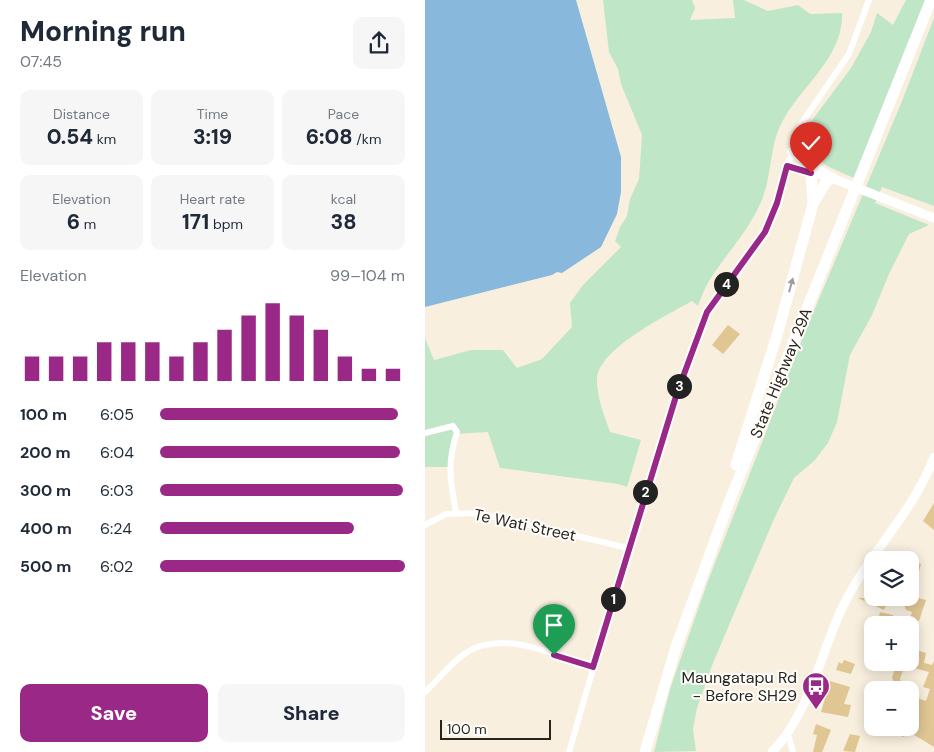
<!DOCTYPE html>
<meta charset="utf-8">
<style>
body{margin:0;font-family:"DM Sans",sans-serif;background:#f6f6f7;color:#1f2937;height:100vh;display:flex;flex-direction:column;font-size:19px;white-space:nowrap}
*{box-sizing:border-box;margin:0}
p{font-size:16px;color:#747a83}
.icon{flex:none;width:28px;height:28px;fill:none;stroke:currentColor;stroke-width:2;stroke-linecap:round;stroke-linejoin:round}
.map{position:relative;flex:1;overflow:hidden}
.sheet{display:flex;flex-direction:column;background:#fff;width:425px}
.sheet>*{flex:none}
.buttons{position:absolute;left:439px;top:551px;display:grid;gap:10px}
.buttons a{display:grid;place-items:center;width:55px;height:55px;border-radius:10px;background:#fff;box-shadow:0 2px 12px #0003;font-size:25px}
.scale{position:absolute;left:15px;bottom:12px;width:111px;box-sizing:border-box;padding-left:5px;border:2px solid #28251f;border-top:0;font-size:14px;line-height:18px;white-space:nowrap;color:#28251f;-webkit-text-stroke:4px #fffdfa;paint-order:stroke}
.pin{position:absolute;display:grid;place-items:center;width:42px;height:42px;color:#fff;margin:-51px -21px;border-radius:50% 50% 50% 0;rotate:-45deg;box-shadow:0 0 5px #0007}
.pin .icon{rotate:45deg}
.km{position:absolute;width:25px;height:25px;margin:-12px;border-radius:50%;background:#222;color:#fff;font-size:14px;line-height:25px;text-align:center}
.round{display:grid;place-items:center;flex:none;width:52px;height:52px;border-radius:10px;background:#f6f6f7}
.overview{display:flex;align-items:center;justify-content:space-between;height:85px;padding:0 20px}
h1{font-size:28px;font-weight:800;line-height:38px}
.metrics{display:grid;grid-template-columns:repeat(3,1fr);gap:8px;height:85px;padding:5px 20px}
.metrics div{display:grid;align-content:center;border-radius:10px;background:#f6f6f7;text-align:center}
.metrics b{font-size:21px;font-weight:800}
.metrics small{font-size:14px;font-weight:400}
.metrics p{font-size:14px}
.chart{height:140px;padding:10px 20px}
.chart p{display:flex;justify-content:space-between}
.chart svg{width:100%;height:90px;margin-top:5px;stroke:#992887;stroke-width:6}
.action{display:flex;gap:10px;margin-top:auto;padding:10px 20px}
.action a{flex:1;height:58px;border-radius:10px;background:#992887;color:#fff;font-size:20px;font-weight:800;line-height:58px;text-align:center}
.action a+a{background:#f6f6f7;color:#1f2937}
ul{padding:0 20px;list-style:none;font-size:16px}
li{display:grid;grid-template-columns:80px 60px 1fr;align-items:center;height:38px}
li i{height:12px;border-radius:6px;background:#992887}
main{display:flex;flex:1;min-height:0}
.map>svg:first-child{display:block}
.green{fill:#c0e6c8}
.water{fill:#88b8dc}
.building{fill:#dfc693}
.lines{fill:none;stroke-linecap:round;stroke-linejoin:round}
.street{stroke:#fff;stroke-width:6}
.secondary{stroke:#fff;stroke-width:9}
.highway{stroke:#fff;stroke-width:11}
.oneway{fill:#9e9d9a}
.route-casing{stroke:#fff;stroke-width:10}
.route{stroke:#992887;stroke-width:6}
.labels{text-anchor:middle;dominant-baseline:central;stroke-width:4;stroke-linejoin:round;paint-order:stroke}
.street-label{font-size:16px;fill:#28251f;stroke:#fffdfa}
.poi-label{font-size:16px;fill:#28251f;stroke:#fffdfa;text-anchor:end}
</style>
<main>
<section class="sheet">
<div class="overview"><div><h1>Morning run</h1><p>07:45</p></div><a class="round"><svg class="icon" aria-label="share" viewBox="0 0 24 24"><path d="M12 15V3M7 8l5-5 5 5M5 13v7h14v-7"/></svg></a></div>
<div class="metrics">
<div><p>Distance</p><b>0.54<small> km</small></b></div>
<div><p>Time</p><b>3:19</b></div>
<div><p>Pace</p><b>6:08<small> /km</small></b></div>
</div>
<div class="metrics">
<div><p>Elevation</p><b>6<small> m</small></b></div>
<div><p>Heart rate</p><b>171<small> bpm</small></b></div>
<div><p>kcal</p><b>38</b></div>
</div>
<div class="chart"><p><span>Elevation</span>99–104 m</p>
<svg viewBox="0 0 160 44" preserveAspectRatio="none"><path d="M5 44V32M15 44V32M25 44V32M35 44V25M45 44V25M55 44V25M65 44V32M75 44V25M85 44V19M95 44V12M105 44V6M115 44V12M125 44V19M135 44V32M145 44V38M155 44V38"/></svg>
</div>
<ul>
<li><b>100 m</b>6:05<i style="width:97%"></i></li>
<li><b>200 m</b>6:04<i style="width:98%"></i></li>
<li><b>300 m</b>6:03<i style="width:99%"></i></li>
<li><b>400 m</b>6:24<i style="width:79%"></i></li>
<li><b>500 m</b>6:02<i style="width:100%"></i></li>
</ul>
<div class="action"><a>Save</a><a>Share</a></div>
</section>
<div class="map">
<svg width="509" height="752" viewBox="0 0 509 752">
<rect width="100%" height="100%" fill="#f8efde"/>
<g class="green">
<path d="M178 0H267L270 8 265 20 310 18 308 0H319L343 11 373 5 385 14 417 13C419 58 374 87 356 124 344 149 347 177 336 202 323 232 301 254 284 281 279 289 276 298 273 306L267 301C244 314 171 350 172 380 172 398 179 415 185 432L216 440 202 487 193 484 75 468 63 432 31 434 27 467H0V338L9 360 46 350H78L92 368 117 359 147 327 145 303 158 285 196 247 190 241 195 227 202 216 205 199 214 179 217 135 196 84 193 69 184 52Z"/>
<polygon points="481,0 500,0 429,178 404,167 383,153 380,141 385,123 426,68 446,32 452,13 468,25"/>
<polygon points="509,18 509,206 457,187 450,203 504,225 484,234 464,274 447,315 425,355 412,422 403,443 389,461 369,478 349,519 288,663 272,708 268,729 271,751 229,752 245,689 283,581 378,337 477,101"/>
</g>
<polygon class="water" points="0,0 151,0 196,157 196,192 192,214 176,247 137,273 132,272 127,275 0,307"/>
<g class="building">
<polygon points="303,325 315,334 298,354 287,345"/>
<polygon points="509,503 509,530 498,521"/>
<polygon points="485,560 496,564 492,579 485,578"/>
<polygon points="448,587 448,598 464,598 459,610 433,598 442,598"/>
<polygon points="489,597 501,600 494,621 485,618 487,612 481,610 477,598"/>
<polygon points="455,612 468,615 465,625 452,625"/>
<polygon points="488,649 501,653 499,663 507,665 509,661 509,747 481,730 479,737 455,729 487,728 493,708 490,702 492,698 501,701 505,689 498,687 504,672 485,667"/>
<polygon points="419,660 430,664 426,674 411,670 414,662 417,664"/>
<polygon points="472,662 481,662 475,679 478,686 470,685 467,678"/>
<polygon points="405,681 425,687 419,704 426,705 423,717 396,712"/>
<polygon points="391,724 406,730 397,752 388,752 392,735 388,734"/>
<polygon points="425,734 435,736 430,752 418,751"/>
</g>
<g class="lines">
<g class="street">
<path d="M0 433 28 426 32 432C22 462 25 481 31 512"/>
<polyline points="0,525 21,514 53,513 203,548"/>
<path d="M0 692C13 680 25 664 39 654 77 628 129 655 168 667"/>
<polyline points="363,734 368,752"/>
<polyline points="144,752 203,548 251,393 282,312 340,232 351,203 376,124 424,54 444,0"/>
</g>
<g class="secondary">
<polyline points="366,152 405,176"/>
<polyline points="362,166 407,178 509,218"/>
<path d="M347 752C384 715 396 652 418 606 444 553 488 513 509 457"/>
</g>
<g class="highway">
<polyline points="386,173 388,202"/>
<polyline points="311,465 353,332 388,204 401,182 407,178"/>
<polyline points="220,752 251,647 303,505 506,0"/>
</g>
</g>
<defs><path id="oneway-solid" d="M-6-.8H1V-3.2L6.5 0L1 3.2V.8H-6Z" transform="scale(1.25)"/></defs>
<use class="oneway" href="#oneway-solid" transform="translate(366 285) rotate(-75)"/>
<g class="lines">
<g class="route-casing">
<polyline id="route" points="129,655 168,667 252,393 282,312 340,232 352,203 362,166 386,173"/>
</g>
<use href="#route" class="route"/>
</g>
<defs>
<g id="bus-pin" transform="scale(1.4375)"><path d="M0 17L-7.5 6A9.5 9.5 0 1 1 7.5 6Z" fill="#992887" stroke="#fffdfa"/><path d="M-5-6H5V4H4V6H2V4H-2V6H-4V4H-5ZM-3.5-4V0h7V-4ZM-3.5 1.2v1.5H-2V1.2ZM2 1.2v1.5H3.5V1.2Z" fill="#fff"/></g>
</defs>
<g fill-rule="evenodd">
<use href="#bus-pin" x="391" y="686"/>
</g>
<g class="labels">
<g class="street-label">
<text transform="translate(356 373) rotate(-68)">State Highway 29A</text>
<text transform="translate(100 525) rotate(12)">Te Wati Street</text>
</g>
<g class="poi-label">
<text x="372" y="677">Maungatapu Rd<tspan x="372" dy="18">- Before SH29</tspan></text>
</g>
</g>
</svg>
<div class="buttons">
<a><svg class="icon" aria-label="layers" viewBox="0 0 24 24"><path d="M12 4l9 5-9 5-9-5zM3 14l9 5 9-5"/></svg></a>
<a>+</a>
<a>−</a>
</div>
<div class="scale">100 m</div>
<div class="pin" style="left:129px;top:655px;background:#1e9e55"><svg class="icon" aria-label="arrive" viewBox="0 0 24 24"><path d="M6 21V4h12l-3 4 3 4H6"/></svg></div>
<div class="pin" style="left:386px;top:173px;background:#d93025"><svg class="icon" aria-label="check" viewBox="0 0 24 24"><path d="M5 12l5 5 9-10"/></svg></div>
<b class="km" style="left:188px;top:599px">1</b>
<b class="km" style="left:220px;top:492px">2</b>
<b class="km" style="left:254px;top:386px">3</b>
<b class="km" style="left:301px;top:284px">4</b>
</div>
</main>
